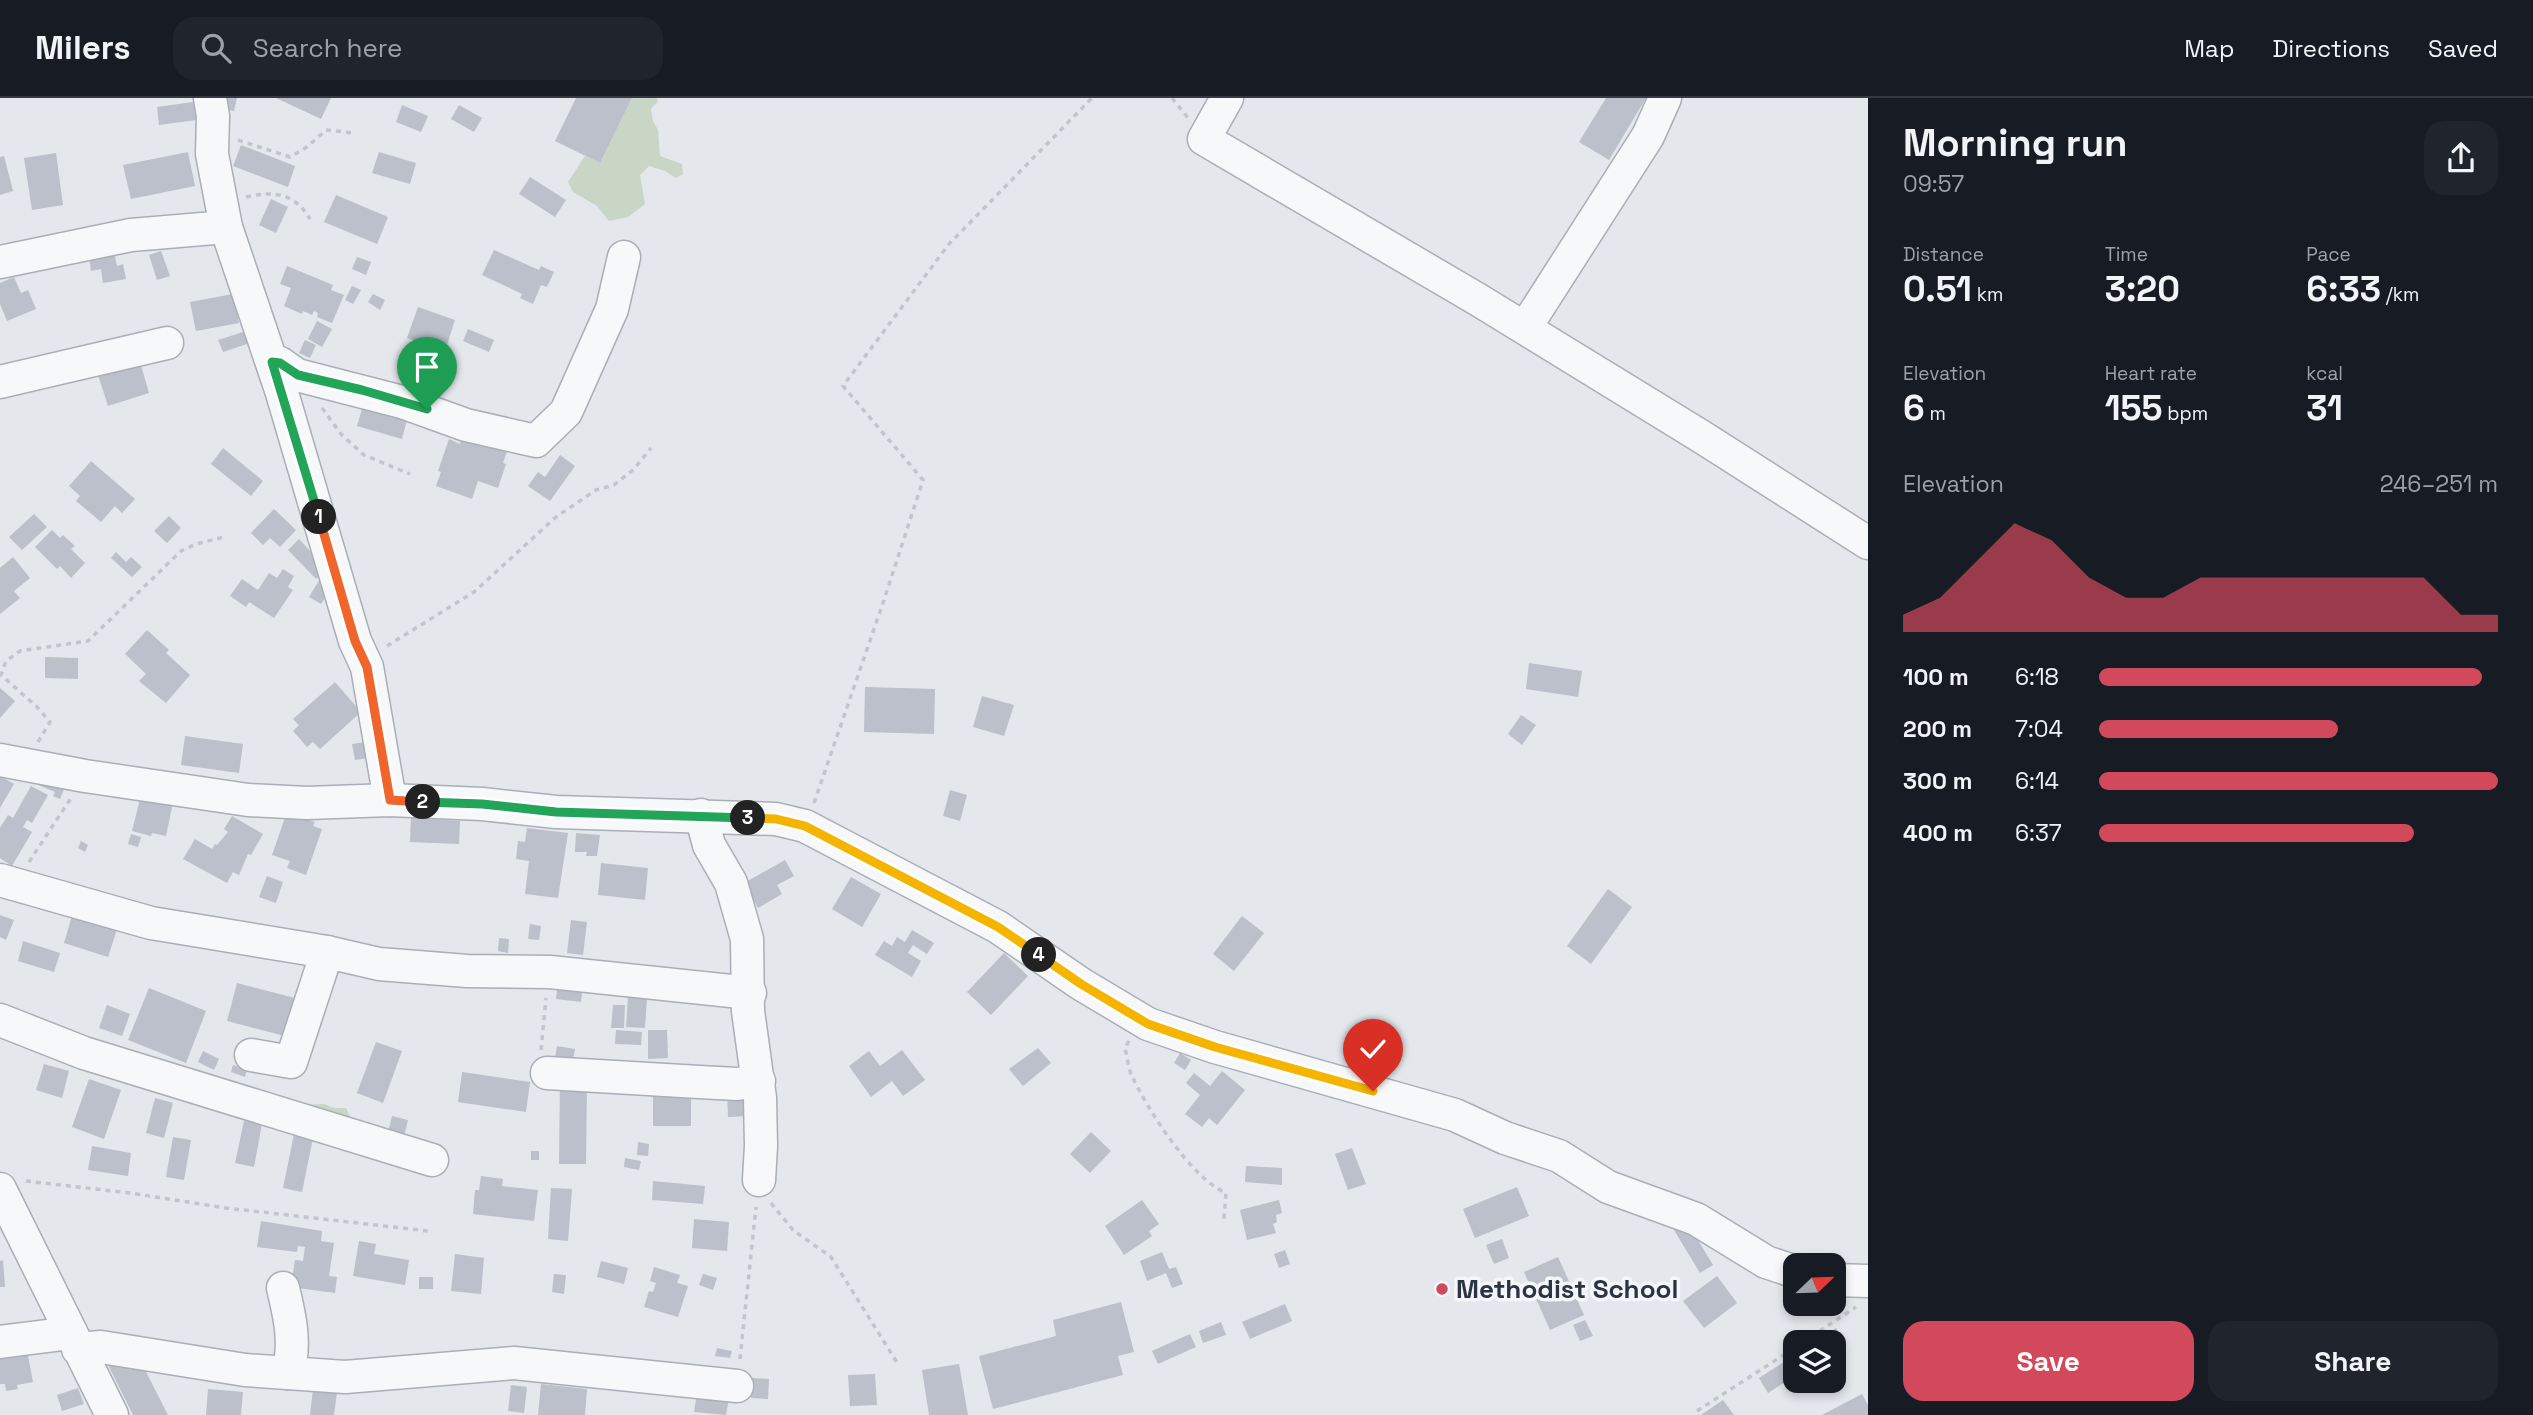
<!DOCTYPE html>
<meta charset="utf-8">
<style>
body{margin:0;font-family:"Space Grotesk",sans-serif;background:#20242c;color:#f1f3f6;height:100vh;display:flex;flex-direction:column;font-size:26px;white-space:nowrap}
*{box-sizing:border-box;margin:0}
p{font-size:23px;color:#9ea1a6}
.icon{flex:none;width:38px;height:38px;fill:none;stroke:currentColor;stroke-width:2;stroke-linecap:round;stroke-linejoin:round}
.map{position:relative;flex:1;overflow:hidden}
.details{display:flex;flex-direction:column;background:#171b24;width:665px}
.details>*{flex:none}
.needle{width:46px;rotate:67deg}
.controls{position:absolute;left:1783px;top:1155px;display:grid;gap:14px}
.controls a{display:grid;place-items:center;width:63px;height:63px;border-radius:14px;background:#171b24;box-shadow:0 4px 10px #0003;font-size:35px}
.pin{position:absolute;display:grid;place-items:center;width:60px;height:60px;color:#fff;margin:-72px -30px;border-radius:50% 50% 50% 0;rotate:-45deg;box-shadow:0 0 7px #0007}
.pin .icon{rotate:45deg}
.km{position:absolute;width:35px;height:35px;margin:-18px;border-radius:50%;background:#222;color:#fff;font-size:19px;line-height:35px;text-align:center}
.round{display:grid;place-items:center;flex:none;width:74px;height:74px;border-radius:21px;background:#20242c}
.overview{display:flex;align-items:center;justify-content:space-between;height:119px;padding:0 35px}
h1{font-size:38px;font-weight:600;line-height:52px}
.metrics{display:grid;grid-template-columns:repeat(3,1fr);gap:10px;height:119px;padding:7px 35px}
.metrics div{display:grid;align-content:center}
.metrics b{font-size:35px;font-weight:600}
.metrics small{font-size:19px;font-weight:400}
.metrics p{font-size:19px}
.chart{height:196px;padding:14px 35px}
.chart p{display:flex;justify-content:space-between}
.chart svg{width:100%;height:126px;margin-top:7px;fill:#d1495b;opacity:.7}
.button{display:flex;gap:14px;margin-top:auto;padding:14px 35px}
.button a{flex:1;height:80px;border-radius:21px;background:#d1495b;color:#fff;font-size:28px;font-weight:600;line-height:80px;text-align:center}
.button a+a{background:#20242c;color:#f1f3f6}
ul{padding:0 35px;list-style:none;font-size:23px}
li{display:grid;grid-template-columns:112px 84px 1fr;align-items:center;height:52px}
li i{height:18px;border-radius:9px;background:#d1495b}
header{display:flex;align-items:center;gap:42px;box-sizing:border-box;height:98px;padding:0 35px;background:#171b24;border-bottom:2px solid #363941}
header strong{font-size:33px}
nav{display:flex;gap:38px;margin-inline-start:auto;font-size:24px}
.search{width:490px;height:63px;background:#20242c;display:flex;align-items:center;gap:18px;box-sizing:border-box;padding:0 24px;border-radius:21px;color:#9ea1a6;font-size:26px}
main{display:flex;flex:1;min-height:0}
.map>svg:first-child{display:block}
.green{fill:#c9d6c5}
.building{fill:#bbc0ca}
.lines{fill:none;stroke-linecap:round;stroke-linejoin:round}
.minor-casing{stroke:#a9aeb7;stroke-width:35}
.path{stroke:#c2c5cb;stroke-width:3.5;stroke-dasharray:5 5;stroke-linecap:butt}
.minor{stroke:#f7f8fa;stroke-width:32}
.split-1-casing{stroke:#fff;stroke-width:14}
.split-2-casing{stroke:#fff;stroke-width:14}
.split-3-casing{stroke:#fff;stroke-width:14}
.split-4-casing{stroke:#fff;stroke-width:14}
.split-5-casing{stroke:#fff;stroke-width:14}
.split-1{stroke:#22a559;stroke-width:9}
.split-2{stroke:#f0652b;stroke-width:9}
.split-3{stroke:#22a559;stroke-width:9}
.split-4{stroke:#f5b400;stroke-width:9}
.split-5{stroke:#f5b400;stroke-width:9}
.poi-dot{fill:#d1495b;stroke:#f4f6f9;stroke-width:2.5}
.labels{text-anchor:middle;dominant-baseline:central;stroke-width:7;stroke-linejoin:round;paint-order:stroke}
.poi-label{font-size:26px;font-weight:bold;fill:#2b3445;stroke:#f4f6f9;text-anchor:start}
</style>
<header>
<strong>Milers</strong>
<div class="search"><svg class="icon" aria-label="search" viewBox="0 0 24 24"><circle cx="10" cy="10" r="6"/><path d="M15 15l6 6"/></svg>Search here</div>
<nav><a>Map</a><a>Directions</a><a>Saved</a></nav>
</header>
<main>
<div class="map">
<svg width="1868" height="1317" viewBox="0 0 1868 1317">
<rect width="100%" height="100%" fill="#e4e7ec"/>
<g class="green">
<polygon points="632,0 657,0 658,3 651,11 653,23 658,32 660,58 682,66 683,76 676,80 665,73 649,68 640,77 645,106 628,119 609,123 597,108 573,94 568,84 585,58 600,65"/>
<polygon points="324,1006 335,1010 346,1010 352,1022 302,1007"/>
</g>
<g class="building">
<polygon points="221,0 237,0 234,13 219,10"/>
<polygon points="276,0 331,0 321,21"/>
<polygon points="576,0 632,0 600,65 555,43"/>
<polygon points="1606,0 1646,0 1609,62 1579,44"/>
<polygon points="193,4 196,22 159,27 157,9"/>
<polygon points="402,7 428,18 421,34 396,24"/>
<polygon points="459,7 482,20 474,34 451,21"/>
<polygon points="241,47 295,68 288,89 233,68"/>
<polygon points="188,54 195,88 131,101 123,67"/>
<polygon points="379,54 416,65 410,86 372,75"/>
<polygon points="56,55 63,107 32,112 24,60"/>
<polygon points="4,58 13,93 0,97 0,59"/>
<polygon points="530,79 566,102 555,119 519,96"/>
<polygon points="336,97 388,119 377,146 324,124"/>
<polygon points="271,101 288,109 276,135 259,127"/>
<polygon points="494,152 539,172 541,168 554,174 547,189 541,187 533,206 520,200 522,196 482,177"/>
<polygon points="114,153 117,168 123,166 126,181 103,185 101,171 91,173 89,157"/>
<polygon points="161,153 170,178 157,182 149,157"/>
<polygon points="357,159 371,164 366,177 352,171"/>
<polygon points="287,168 333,187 331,192 344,197 332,225 317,219 318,215 314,213 312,217 303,213 302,216 284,208 291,190 280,186"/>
<polygon points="14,179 21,195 28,192 36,211 7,223 0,206 0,185"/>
<polygon points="352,188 361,192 353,206 345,202"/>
<polygon points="233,196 239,225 196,233 190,204"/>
<polygon points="373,196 385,202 380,212 368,204"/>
<polygon points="418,209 455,222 445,253 407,240"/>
<polygon points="317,223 332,231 322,249 308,241"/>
<polygon points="468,231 494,242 489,254 463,243"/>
<polygon points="246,233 250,245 223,254 218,242"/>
<polygon points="305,242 316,247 310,260 299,255"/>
<polygon points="140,264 149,295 108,308 98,277"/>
<polygon points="365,301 409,314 402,341 357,328"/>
<polygon points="463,338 507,353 503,365 506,366 498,390 478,383 472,401 436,388 441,374 438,373 449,341 460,346"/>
<polygon points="223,350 263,383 251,398 211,366"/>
<polygon points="560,357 575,368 550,403 528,388 538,374 545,379"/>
<polygon points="91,363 135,401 122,415 115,408 101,424 76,403 80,398 69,388"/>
<polygon points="274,411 296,432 280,449 270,440 263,447 251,435"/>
<polygon points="34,416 47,429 22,452 9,439"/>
<polygon points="169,418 181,430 167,445 154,433"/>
<polygon points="52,432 60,440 63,437 75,448 71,451 85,465 71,480 60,468 57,471 35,449"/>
<polygon points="299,441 327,471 316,481 288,452"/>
<polygon points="116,454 126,464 131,459 142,469 132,479 111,460"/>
<polygon points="13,459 30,480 14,493 20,500 0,516 0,470"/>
<polygon points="283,471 294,478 288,489 293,492 274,520 249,504 246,509 230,498 242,481 258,492 269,475 277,480"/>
<polygon points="320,481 332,489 321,506 309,499"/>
<polygon points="147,532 169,552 166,555 190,577 166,605 139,583 146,576 125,556"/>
<polygon points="45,559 78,560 78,581 45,580"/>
<polygon points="1529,565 1582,573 1578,599 1526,591"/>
<polygon points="335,584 361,614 320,651 313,644 307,649 293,633 299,627 293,621"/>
<polygon points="865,589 935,591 934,636 864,634"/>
<polygon points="0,590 15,603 0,620"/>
<polygon points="982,598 1014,607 1004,638 973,629"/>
<polygon points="1521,617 1536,627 1522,647 1508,636"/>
<polygon points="185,638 243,646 239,675 181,667"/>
<polygon points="366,644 369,660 355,662 352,646"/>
<polygon points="41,674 67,684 60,701 53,698 55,694 36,686"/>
<polygon points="0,678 14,686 0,710"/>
<polygon points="31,688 48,697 32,725 27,722 23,729 32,734 12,768 0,760 0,730 8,717 13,720"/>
<polygon points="950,692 967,697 960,723 943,718"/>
<polygon points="141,697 173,704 166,738 152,735 151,738 132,733"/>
<polygon points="287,714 315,724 313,728 322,731 306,777 287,770 290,763 272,757"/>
<polygon points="232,718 263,736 251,757 248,756 239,777 233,774 227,785 183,761 195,741 212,751 215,746 217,747 228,734 224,731"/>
<polygon points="411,720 460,723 459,746 410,744"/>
<polygon points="527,730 568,735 558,800 525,796 529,763 516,761 518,743 525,744"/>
<polygon points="576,735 600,737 597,758 586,758 587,754 575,754"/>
<polygon points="131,736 141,739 138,749 128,746"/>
<polygon points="81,743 88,747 85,754 78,750"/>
<polygon points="785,762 794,778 777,787 782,796 758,810 744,785"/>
<polygon points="601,765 648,770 645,802 598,797"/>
<polygon points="267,778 283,784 276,805 259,799"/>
<polygon points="851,779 881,796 862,829 832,811"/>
<polygon points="1608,791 1632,809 1591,866 1567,848"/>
<polygon points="73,814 118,828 108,859 64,845"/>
<polygon points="0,817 14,822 6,842 0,839"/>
<polygon points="1242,818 1264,835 1234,873 1213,856"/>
<polygon points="571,822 587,824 583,857 567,855"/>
<polygon points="530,826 541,828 539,842 528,841"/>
<polygon points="912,832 934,845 927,856 913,847 908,855 921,863 912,879 875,857 884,843 892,848 897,839 905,844"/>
<polygon points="499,840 509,841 508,855 498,853"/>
<polygon points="23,843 60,855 54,874 18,863"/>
<polygon points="1004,855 1028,878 991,917 967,894"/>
<polygon points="558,884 583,886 581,904 556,901"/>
<polygon points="237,885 295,900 285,938 227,923"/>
<polygon points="149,890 206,913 186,965 128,942"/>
<polygon points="628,899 647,900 645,930 626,929"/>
<polygon points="107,907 130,916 122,938 99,930"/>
<polygon points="613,907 625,907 624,930 611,930"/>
<polygon points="616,932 642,934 641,947 615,946"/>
<polygon points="648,932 667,932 668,960 648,961"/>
<polygon points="376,944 402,953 383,1005 357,995"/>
<polygon points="557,948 575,951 573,962 555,960"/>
<polygon points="1038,950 1051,965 1023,988 1009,971"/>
<polygon points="902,952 925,982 903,998 892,983 871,999 849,968 869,953 880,968"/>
<polygon points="203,953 219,961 214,972 198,964"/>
<polygon points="1180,955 1191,962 1185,972 1174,965"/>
<polygon points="44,966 69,973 62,1000 36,992"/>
<polygon points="233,967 247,971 245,979 231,974"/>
<polygon points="1222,973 1245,992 1217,1027 1209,1020 1202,1029 1185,1016 1200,997 1186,985 1194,975 1210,988"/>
<polygon points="462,974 530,984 526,1014 458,1004"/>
<polygon points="89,981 121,992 104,1041 72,1029"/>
<polygon points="560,983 587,984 586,1066 559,1066"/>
<polygon points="752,991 753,1018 728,1019 727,992"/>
<polygon points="653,998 691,999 691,1028 653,1028"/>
<polygon points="155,1000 173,1005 164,1040 146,1035"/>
<polygon points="392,1018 408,1022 403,1043 387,1039"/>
<polygon points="244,1023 262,1026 254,1069 235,1065"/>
<polygon points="1091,1034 1111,1053 1090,1075 1070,1056"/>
<polygon points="294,1036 313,1040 302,1094 283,1090"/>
<polygon points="173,1039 191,1042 184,1082 166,1079"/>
<polygon points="638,1044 649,1046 648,1058 637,1057"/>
<polygon points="92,1048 131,1055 128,1078 88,1072"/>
<polygon points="1352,1050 1366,1086 1348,1092 1335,1056"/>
<rect x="531" y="1053" width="8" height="9"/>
<polygon points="625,1060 641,1063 639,1072 624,1069"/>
<polygon points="1246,1068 1282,1070 1282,1087 1245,1084"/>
<polygon points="481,1078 503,1081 502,1088 538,1092 534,1123 473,1116 475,1092 479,1092"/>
<polygon points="653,1083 705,1088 703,1106 652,1102"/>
<polygon points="1517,1089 1529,1118 1475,1140 1463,1111"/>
<polygon points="551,1090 572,1091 568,1143 548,1141"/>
<polygon points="1142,1102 1159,1126 1149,1133 1152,1138 1124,1157 1105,1128"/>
<polygon points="1279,1102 1282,1115 1276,1117 1277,1124 1273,1126 1276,1135 1247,1142 1240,1112"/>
<polygon points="694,1121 729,1124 727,1153 692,1150"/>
<polygon points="261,1123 322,1133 321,1143 334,1145 329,1178 337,1179 335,1195 291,1189 295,1162 303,1163 305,1149 298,1148 297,1154 257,1149"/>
<polygon points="1687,1124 1713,1167 1700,1175 1674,1132"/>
<polygon points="1502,1141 1509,1160 1494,1166 1486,1147"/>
<polygon points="359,1143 376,1146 374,1156 409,1162 405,1187 353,1178"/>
<polygon points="1285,1152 1290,1166 1279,1170 1274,1156"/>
<polygon points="1162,1154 1169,1171 1176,1169 1183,1186 1172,1190 1166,1175 1147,1183 1140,1163"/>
<polygon points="455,1156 484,1160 481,1196 451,1193"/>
<polygon points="1558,1159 1584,1217 1550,1232 1524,1174"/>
<polygon points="3,1162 5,1189 0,1189 0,1163"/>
<polygon points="601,1163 628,1170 624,1186 597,1179"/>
<polygon points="654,1169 680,1177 677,1185 688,1188 678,1219 644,1209 649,1193 653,1194 656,1185 650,1183"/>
<polygon points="554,1176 566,1177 564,1196 552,1194"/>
<polygon points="703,1176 717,1180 713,1192 699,1187"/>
<polygon points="1717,1178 1737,1205 1704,1230 1683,1203"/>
<rect x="419" y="1179" width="14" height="12"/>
<polygon points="1121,1204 1134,1254 1118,1258 1123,1277 993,1311 979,1258 1056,1238 1053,1222"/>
<polygon points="1285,1206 1292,1223 1250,1241 1242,1224"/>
<polygon points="1585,1222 1593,1238 1580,1243 1573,1227"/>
<polygon points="1221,1224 1226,1237 1203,1245 1199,1233"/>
<polygon points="1836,1230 1846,1245 1834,1252 1834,1244 1814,1244"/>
<polygon points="1190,1236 1196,1249 1158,1266 1152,1253"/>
<polygon points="26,1247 33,1284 17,1287 18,1291 6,1293 5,1286 0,1286 0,1257"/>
<polygon points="717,1250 732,1253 730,1260 715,1258"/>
<polygon points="1796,1256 1796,1277 1768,1295 1759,1280"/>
<polygon points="123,1259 130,1272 142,1266 168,1317 133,1317 108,1267"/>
<polygon points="959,1266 968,1317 929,1317 922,1272"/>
<polygon points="875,1276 877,1307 850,1308 848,1277"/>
<polygon points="752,1280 769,1281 768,1301 751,1300"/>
<polygon points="314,1283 338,1287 334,1317 310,1317"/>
<polygon points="541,1286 587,1291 585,1317 538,1317"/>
<polygon points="511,1287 527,1289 524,1315 508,1313"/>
<polygon points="78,1290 84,1306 62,1313 57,1297"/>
<polygon points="208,1291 243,1294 241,1317 206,1317"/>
<polygon points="697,1295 729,1301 726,1317 694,1314"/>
<polygon points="1862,1296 1868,1307 1868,1317 1822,1317"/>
<polygon points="1723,1302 1734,1317 1701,1317"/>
</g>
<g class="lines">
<g class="minor-casing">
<g id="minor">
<polyline points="210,0 213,18 212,56 226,129 282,295 355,543 367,569 390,702"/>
<polyline points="1227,0 1204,41 1477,201 1702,339 1868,445"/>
<polyline points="0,164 131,137 226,129"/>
<polyline points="1525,230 1648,38 1665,0"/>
<polyline points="272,264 280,265 297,277 402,304 466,327 536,343 566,314 612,211 624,159"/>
<polyline points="0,284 167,245"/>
<polyline points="0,662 85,678 248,702 307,705 390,702 482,706 556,714 776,721 805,728 998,829 1081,886 1148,926 1215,949 1455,1017 1505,1040 1559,1058 1608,1089 1696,1121 1766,1164 1796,1174"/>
<polyline points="701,717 709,747 731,785 747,841 748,913 760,1000 761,1048 759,1082"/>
<polyline points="0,782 151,825 327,854 379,866 467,873 550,874 750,895"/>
<polyline points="0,922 84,955 432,1062"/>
<polyline points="251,957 291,964 327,854"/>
<polyline points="547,975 699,984 737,986 759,983"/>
<polyline points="0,1091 112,1317"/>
<polyline points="1834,1182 1868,1183"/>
<path d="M283 1190C290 1219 296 1245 288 1275"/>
<polyline points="0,1244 71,1235"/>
<polyline points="78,1251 101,1249 245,1272 345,1279 514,1265 737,1288"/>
</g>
</g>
<g class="path">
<polyline points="1172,0 1188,20"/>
<polyline points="238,42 290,59 307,49 326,32 354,35"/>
<path d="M246 99C273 93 294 94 310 121"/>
<polyline points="322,310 341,336 364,357 410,376"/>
<polyline points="387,548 474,494 556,419 596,392 614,387 633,372 651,350"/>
<polyline points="38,644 50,624 37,609 1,577 6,563 20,553 88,543 181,453 196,446 224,439"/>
<polyline points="814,705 884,502 923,382 843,288 949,146 1092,0"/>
<polyline points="29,764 71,700"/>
<path d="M1129 943 1125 950C1127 958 1128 968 1131 976 1147 1011 1192 1081 1226 1095L1224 1121"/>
<polyline points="541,952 546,900"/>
<polyline points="26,1083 130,1095 226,1110 428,1133"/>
<polyline points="771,1105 793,1132 831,1159 898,1266"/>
<polyline points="1803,1244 1856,1209"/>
<polyline points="740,1261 756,1109"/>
<polyline points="1697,1313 1796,1249"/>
</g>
<use href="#minor" class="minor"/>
</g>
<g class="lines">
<g class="split-1-casing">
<polyline id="split-1" points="319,419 272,264 280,265 298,277 362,292 427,311"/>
</g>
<g class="split-2-casing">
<polyline id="split-2" points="319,419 355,543 367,569 390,702 423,704"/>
</g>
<g class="split-3-casing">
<polyline id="split-3" points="423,704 482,706 556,714 748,720"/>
</g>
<g class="split-4-casing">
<polyline id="split-4" points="748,720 776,721 805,728 998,829 1039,857"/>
</g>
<g class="split-5-casing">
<polyline id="split-5" points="1039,857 1081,886 1148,926 1215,949 1373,993"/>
</g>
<use href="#split-1" class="split-1"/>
<use href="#split-2" class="split-2"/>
<use href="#split-3" class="split-3"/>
<use href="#split-4" class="split-4"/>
<use href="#split-5" class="split-5"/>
</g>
<circle class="poi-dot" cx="1442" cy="1191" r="7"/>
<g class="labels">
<g class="poi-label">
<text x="1456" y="1191">Methodist School</text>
</g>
</g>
</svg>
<div class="controls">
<a><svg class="needle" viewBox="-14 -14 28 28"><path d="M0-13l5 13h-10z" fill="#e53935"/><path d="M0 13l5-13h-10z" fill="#9ea1a6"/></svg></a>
<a><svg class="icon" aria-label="layers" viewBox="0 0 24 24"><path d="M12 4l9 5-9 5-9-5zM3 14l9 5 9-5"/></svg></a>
</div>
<div class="pin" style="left:427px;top:311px;background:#1e9e55"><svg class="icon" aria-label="arrive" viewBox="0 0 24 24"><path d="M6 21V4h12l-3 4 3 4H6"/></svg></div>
<div class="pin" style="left:1373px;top:993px;background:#d93025"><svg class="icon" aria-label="check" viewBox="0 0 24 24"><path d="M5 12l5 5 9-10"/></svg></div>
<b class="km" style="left:319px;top:419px">1</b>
<b class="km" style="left:423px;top:704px">2</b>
<b class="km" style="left:748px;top:720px">3</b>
<b class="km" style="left:1039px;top:857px">4</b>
</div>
<section class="details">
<div class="overview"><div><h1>Morning run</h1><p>09:57</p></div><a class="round"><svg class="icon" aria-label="share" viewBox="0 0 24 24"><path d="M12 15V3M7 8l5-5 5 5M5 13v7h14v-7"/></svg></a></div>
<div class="metrics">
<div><p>Distance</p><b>0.51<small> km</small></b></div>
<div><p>Time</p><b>3:20</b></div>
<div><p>Pace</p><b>6:33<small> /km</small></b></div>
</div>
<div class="metrics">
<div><p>Elevation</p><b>6<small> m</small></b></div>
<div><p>Heart rate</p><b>155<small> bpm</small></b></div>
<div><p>kcal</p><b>31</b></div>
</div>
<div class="chart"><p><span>Elevation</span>246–251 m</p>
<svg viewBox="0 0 160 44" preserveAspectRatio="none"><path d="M0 44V38L10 32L20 19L30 6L40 12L50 25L60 32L70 32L80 25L90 25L100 25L110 25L120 25L130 25L140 25L150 38L160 38V44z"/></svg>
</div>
<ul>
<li><b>100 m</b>6:18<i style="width:96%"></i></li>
<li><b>200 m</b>7:04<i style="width:60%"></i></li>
<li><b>300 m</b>6:14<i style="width:100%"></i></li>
<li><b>400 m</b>6:37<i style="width:79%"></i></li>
</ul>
<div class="button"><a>Save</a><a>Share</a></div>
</section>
</main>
